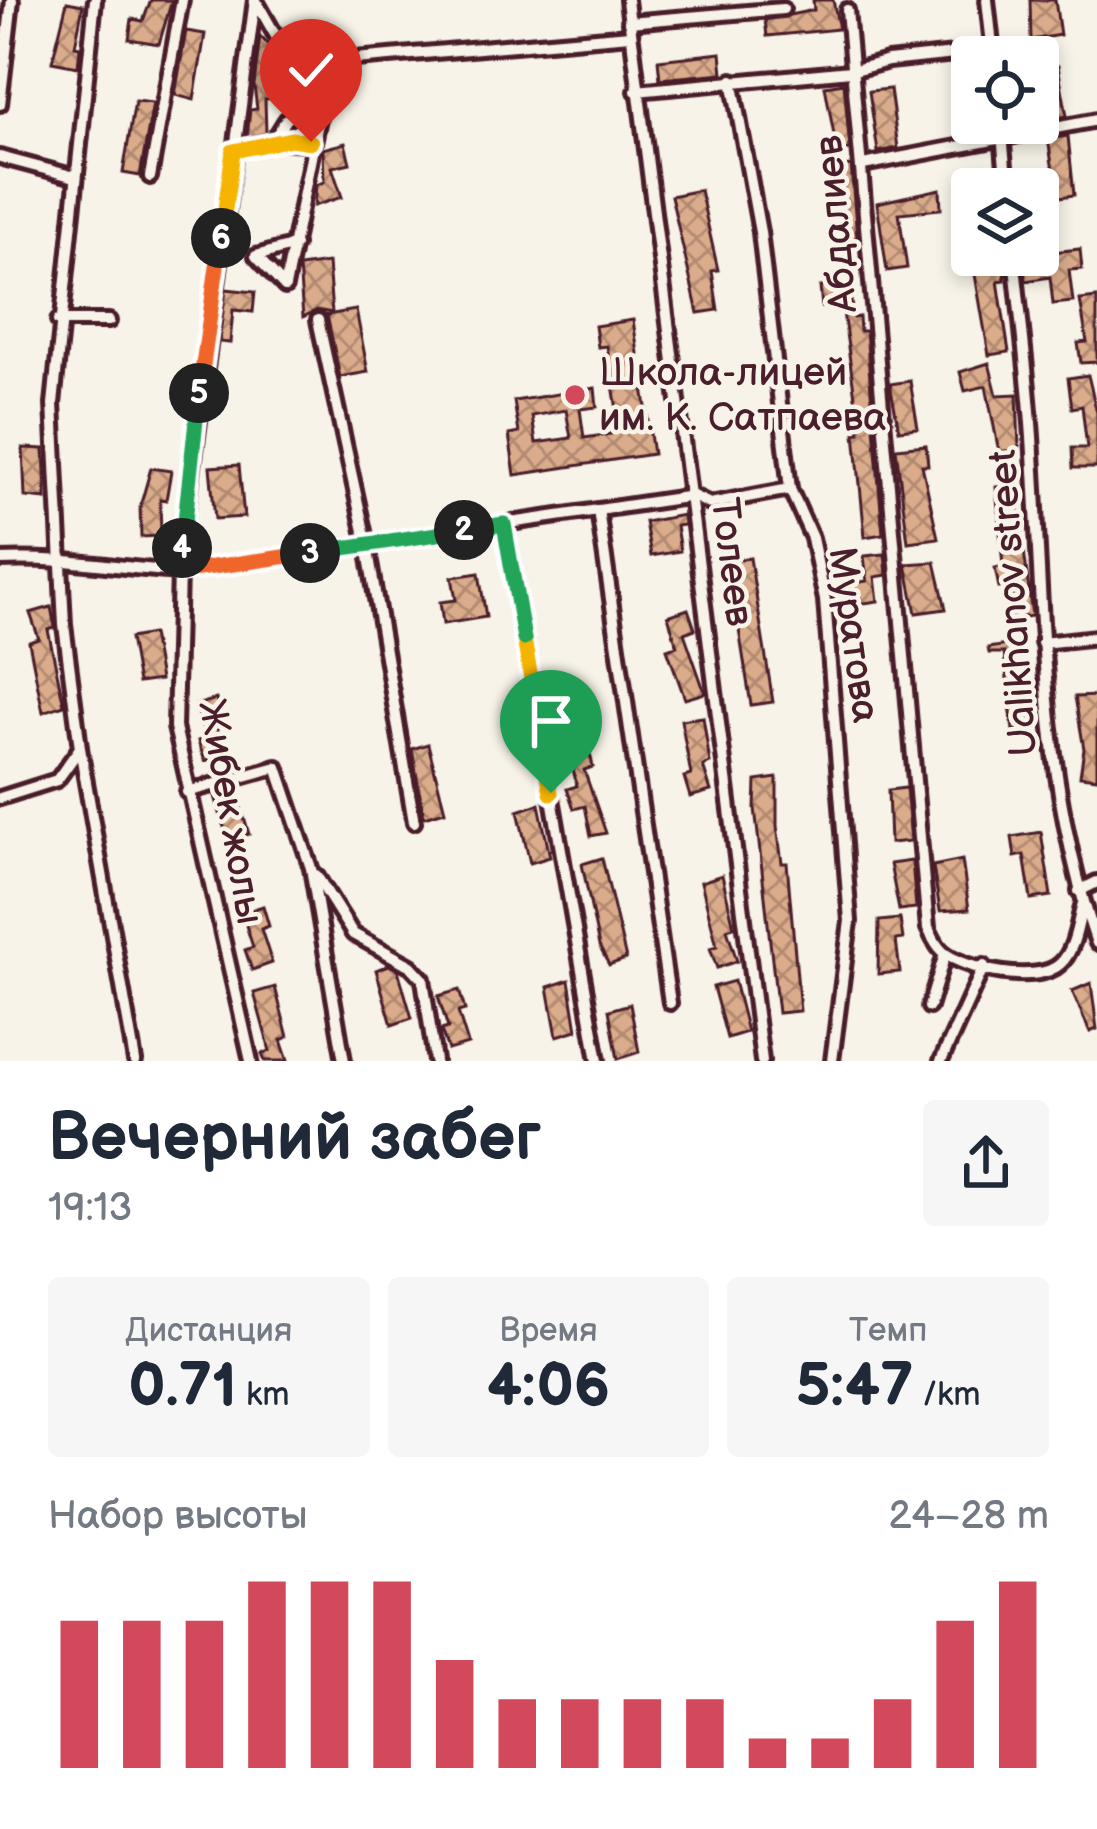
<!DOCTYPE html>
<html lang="ru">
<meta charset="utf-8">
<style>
body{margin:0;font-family:"Balsamiq Sans",sans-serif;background:#f6f6f7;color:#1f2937;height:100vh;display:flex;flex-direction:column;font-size:45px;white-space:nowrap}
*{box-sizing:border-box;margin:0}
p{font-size:39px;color:#747a83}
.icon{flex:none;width:66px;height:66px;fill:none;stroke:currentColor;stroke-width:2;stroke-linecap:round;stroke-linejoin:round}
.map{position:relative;height:1061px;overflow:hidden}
.drawer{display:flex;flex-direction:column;background:#fff;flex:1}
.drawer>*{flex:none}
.controls{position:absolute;left:951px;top:36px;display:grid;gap:24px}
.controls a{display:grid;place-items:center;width:108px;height:108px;border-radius:12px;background:#fff;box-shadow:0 6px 18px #0003;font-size:60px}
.pin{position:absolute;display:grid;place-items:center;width:102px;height:102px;color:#fff;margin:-123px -51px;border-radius:50% 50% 50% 0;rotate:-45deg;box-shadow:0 0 12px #0007}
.pin .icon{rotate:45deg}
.km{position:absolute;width:60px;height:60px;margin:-30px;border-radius:50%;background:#222;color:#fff;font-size:33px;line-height:60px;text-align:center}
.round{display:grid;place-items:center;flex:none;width:126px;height:126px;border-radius:12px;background:#f6f6f7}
.overview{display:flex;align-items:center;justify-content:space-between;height:204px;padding:0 48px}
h1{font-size:66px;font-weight:700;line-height:90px}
.metrics{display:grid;grid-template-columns:repeat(3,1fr);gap:18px;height:204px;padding:12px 48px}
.metrics div{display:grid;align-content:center;border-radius:12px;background:#f6f6f7;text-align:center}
.metrics b{font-size:60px;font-weight:700}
.metrics small{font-size:33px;font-weight:400}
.metrics p{font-size:33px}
.chart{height:336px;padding:24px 48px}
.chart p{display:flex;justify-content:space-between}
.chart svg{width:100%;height:216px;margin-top:12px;stroke:#d1495b;stroke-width:6}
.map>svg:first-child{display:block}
.building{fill:url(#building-cross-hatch);stroke:#4a1f2b;stroke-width:3;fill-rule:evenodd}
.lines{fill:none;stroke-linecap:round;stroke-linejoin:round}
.street-casing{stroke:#4a1f2b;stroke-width:20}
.street{stroke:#f7f3e8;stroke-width:10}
.split-1-casing{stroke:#fff;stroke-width:24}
.split-2-casing{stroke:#fff;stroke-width:24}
.split-3-casing{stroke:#fff;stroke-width:24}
.split-4-casing{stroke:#fff;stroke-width:24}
.split-5-casing{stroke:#fff;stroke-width:24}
.split-6-casing{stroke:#fff;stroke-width:24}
.split-7-casing{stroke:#fff;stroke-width:24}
.split-1{stroke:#f5b400;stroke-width:15}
.split-2{stroke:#22a559;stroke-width:15}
.split-3{stroke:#22a559;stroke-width:15}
.split-4{stroke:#f0652b;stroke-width:15}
.split-5{stroke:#22a559;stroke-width:15}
.split-6{stroke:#f0652b;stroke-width:15}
.split-7{stroke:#f5b400;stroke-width:15}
.poi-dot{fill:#d1495b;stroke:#f7f3e8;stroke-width:4.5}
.labels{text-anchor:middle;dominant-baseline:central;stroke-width:9;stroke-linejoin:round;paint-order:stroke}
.street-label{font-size:39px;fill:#4a1f2b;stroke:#f7f3e8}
.poi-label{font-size:39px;fill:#4a1f2b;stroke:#f7f3e8;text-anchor:start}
</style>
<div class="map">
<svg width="1097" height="1061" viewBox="0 0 1097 1061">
<defs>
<pattern id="building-cross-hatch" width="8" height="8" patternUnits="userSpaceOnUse" patternTransform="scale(3)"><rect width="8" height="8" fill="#daac8b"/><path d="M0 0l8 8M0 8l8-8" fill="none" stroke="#b38b72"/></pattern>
</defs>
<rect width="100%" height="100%" fill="#f7f3e8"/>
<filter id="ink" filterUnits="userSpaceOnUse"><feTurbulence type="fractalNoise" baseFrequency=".00833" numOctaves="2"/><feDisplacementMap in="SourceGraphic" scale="24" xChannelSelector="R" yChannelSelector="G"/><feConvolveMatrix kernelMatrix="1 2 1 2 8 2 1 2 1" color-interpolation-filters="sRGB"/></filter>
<g filter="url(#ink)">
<g class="building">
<polygon points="151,0 172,0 159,44 129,39 132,19 143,21"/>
<polygon points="813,0 833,0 839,29 767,36 765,20 814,10"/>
<polygon points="1030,0 1055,0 1060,35 1031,40"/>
<polygon points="67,2 83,5 75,46 80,47 78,67 52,62"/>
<polygon points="186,31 205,34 194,100 175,95"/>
<polygon points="260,36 272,49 276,98 265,99 266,133 247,138 250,110 257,109 254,85"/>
<polygon points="721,53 723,73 660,79 658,60"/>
<polygon points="1058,66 1067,116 1048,120 1043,68"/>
<polygon points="844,83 850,150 837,152 825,86"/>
<polygon points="890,89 898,148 878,152 869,91"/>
<polygon points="135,101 153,103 140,176 123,173"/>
<polygon points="1068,136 1074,195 1045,199 1042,179 1054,177 1048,139"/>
<polygon points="345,143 350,163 332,167 342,197 314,206 316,185 324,182 323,149"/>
<polygon points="851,166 857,238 844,240 835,168"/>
<polygon points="940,189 941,209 899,213 907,268 887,271 877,203"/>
<polygon points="700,190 718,270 712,271 718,310 698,313 671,196"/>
<polygon points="1080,249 1082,269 1069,270 1073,302 1053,304 1050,277 1026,281 1024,255"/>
<polygon points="1003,260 1005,280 998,281 1009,352 989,355 973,263"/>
<polygon points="328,263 332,313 317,310 303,317 299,267"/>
<polygon points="849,284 853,318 859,317 860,331 866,331 883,534 865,537 855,433 860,432 842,305 822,307 820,287"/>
<polygon points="226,289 255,292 253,312 233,310 230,343 219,342"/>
<polygon points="1097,298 1097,362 1081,363 1078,343 1087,342 1080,300"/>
<polygon points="356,310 368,372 340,377 327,315"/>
<path d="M633 320 653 454 515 475 509 435 519 433 514 401 595 388 597 407 580 409 584 438 611 434 610 424 619 423 607 346 598 347 595 326ZM566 410 571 438 536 443 532 416Z"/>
<polygon points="989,363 997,395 1017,394 1019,449 999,452 986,386 965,391 960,372"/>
<polygon points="1088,375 1097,413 1097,468 1073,468 1072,448 1087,448 1082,406 1072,408 1068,378"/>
<polygon points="910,381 918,428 899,430 890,384"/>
<polygon points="926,445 928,465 922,465 938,538 908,542 896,448"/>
<polygon points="23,448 44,449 46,499 25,497"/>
<polygon points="239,465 244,517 215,519 210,467"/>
<polygon points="151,468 171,471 166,500 160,499 161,536 141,537 140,507"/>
<polygon points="1016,484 1032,616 1013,619 1008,586 999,588 995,568 1003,566 996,487"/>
<polygon points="683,515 684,525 676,526 680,551 651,556 645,522"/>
<polygon points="885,554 887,575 875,577 878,601 857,604 854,583 867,581 864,556"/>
<polygon points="750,558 773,702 751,705 728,561"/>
<polygon points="935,562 946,609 916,613 906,564"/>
<polygon points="479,573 486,617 443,624 440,602 456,600 452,577"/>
<polygon points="51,607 55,628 48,630 64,705 43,712 29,642 39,639 30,613"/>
<polygon points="688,609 695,629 684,633 705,693 685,699 667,649 677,646 668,616"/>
<polygon points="152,634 160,680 138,683 130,638"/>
<polygon points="1019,643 1041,726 1013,731 1004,653 989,653 988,648"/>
<polygon points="1097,696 1097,778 1080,776 1084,749 1075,697"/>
<polygon points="216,699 223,719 215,721 225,754 205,761 198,741 206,738 196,705"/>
<polygon points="582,716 593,767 584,770 606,833 591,836 585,806 574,809 567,789 577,786 562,723"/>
<polygon points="703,717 710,763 703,766 711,791 690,797 684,777 691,775 681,720"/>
<polygon points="428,744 445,811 424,817 412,749"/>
<polygon points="777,778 777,826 782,863 787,863 800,1011 778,1013 755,808 756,781"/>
<polygon points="906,788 911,841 890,843 888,790"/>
<polygon points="235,789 249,834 228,841 215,796"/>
<polygon points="539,804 550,857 530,863 518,811"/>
<polygon points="1041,832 1051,896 1031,899 1024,855 1015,857 1012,837"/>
<polygon points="602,858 626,959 609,965 599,946 582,864"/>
<polygon points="962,860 969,909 940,911 933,866"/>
<polygon points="912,861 916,908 899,910 890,864"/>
<polygon points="722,875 734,927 727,929 737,961 717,968 710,948 717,946 701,882"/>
<polygon points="263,906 269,926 261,929 272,963 252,970 245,950 253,947 242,913"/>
<polygon points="900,919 903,939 896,940 900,972 878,974 879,921"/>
<polygon points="389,965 398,970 412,1018 392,1025 376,970"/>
<polygon points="569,980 577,1030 557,1036 548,987"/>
<polygon points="734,981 747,1032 727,1038 713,987"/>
<polygon points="1091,983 1097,1029 1090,1032 1072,991"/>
<polygon points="275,987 288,1037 281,1040 288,1061 265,1061 262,1054 270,1051 254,993"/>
<polygon points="459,990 465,1010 458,1012 468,1044 448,1050 441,1030 448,1028 438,996"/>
<polygon points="630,1004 639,1052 618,1059 609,1010"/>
</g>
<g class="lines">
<g class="street-casing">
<g id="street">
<polyline points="627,0 762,1061"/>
<polyline points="987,0 993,54"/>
<polyline points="256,1 281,45 321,62 630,35"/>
<path d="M847 10 928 928C932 936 935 945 943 952 965 970 1038 985 1060 964 1075 951 1078 922 1083 903"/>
<polyline points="629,22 783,9"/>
<polyline points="732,80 760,232 790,489 812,538 825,600 850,921 832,1061"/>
<polyline points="636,91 851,71 888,61 993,50"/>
<polyline points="0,104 12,0"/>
<polyline points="1001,123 1007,189"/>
<polyline points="273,141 311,143"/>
<polyline points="233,151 273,141 286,120 324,89"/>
<polyline points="0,157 75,177"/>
<polyline points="863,165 1097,120"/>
<polyline points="150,177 182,0"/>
<polyline points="295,245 256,256 285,287 327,78 321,62"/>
<path d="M1014 255C1020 316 1028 376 1032 437 1043 608 1040 779 1097 943"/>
<polyline points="318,320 367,545 414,822"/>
<polyline points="58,321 109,321"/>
<polyline points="598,510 670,1003"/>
<polyline points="504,524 598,1061"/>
<path d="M0 560C61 557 118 568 179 572L693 496 710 504 790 489"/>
<polyline points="1042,643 1097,637"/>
<polyline points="80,748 135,1061"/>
<polyline points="187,792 277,767 311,868 344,1061"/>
<polyline points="0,798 57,780 80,748 64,625 53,404 95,0"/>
<polyline points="316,875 353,934 411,966 423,979 435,1061"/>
<polyline points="1079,891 1097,882"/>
<polyline points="929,1007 945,954"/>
<polyline points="251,1061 175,727 179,572 255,0"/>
<polyline points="941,1061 984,966"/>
</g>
</g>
<use href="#street" class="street"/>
</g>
</g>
<g class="lines" filter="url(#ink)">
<g class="split-1-casing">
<polyline id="split-1" points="524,639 551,793"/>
</g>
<g class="split-2-casing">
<polyline id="split-2" points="464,530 504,524 524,639"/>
</g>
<g class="split-3-casing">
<polyline id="split-3" points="310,553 464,530"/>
</g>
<g class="split-4-casing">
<polyline id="split-4" points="182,548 179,572 310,553"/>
</g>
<g class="split-5-casing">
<polyline id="split-5" points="182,548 199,393"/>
</g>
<g class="split-6-casing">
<polyline id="split-6" points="199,393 221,238"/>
</g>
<g class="split-7-casing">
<polyline id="split-7" points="221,238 233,151 291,139 311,142"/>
</g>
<use href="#split-1" class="split-1"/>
<use href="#split-2" class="split-2"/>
<use href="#split-3" class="split-3"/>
<use href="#split-4" class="split-4"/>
<use href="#split-5" class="split-5"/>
<use href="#split-6" class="split-6"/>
<use href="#split-7" class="split-7"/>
</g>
<circle class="poi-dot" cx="575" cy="395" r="12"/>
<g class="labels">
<g class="street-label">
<text transform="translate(837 224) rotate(-95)">Абдалиев</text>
<text transform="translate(731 562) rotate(83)">Толеев</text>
<text transform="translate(1014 603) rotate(-94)">Ualikhanov street</text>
<text transform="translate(853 635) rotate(82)">Муратова</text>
<text transform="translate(230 812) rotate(80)">Жибек жолы</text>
</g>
<g class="poi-label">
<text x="599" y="373">Школа-лицей<tspan x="599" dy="45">им. К. Сатпаева</tspan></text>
</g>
</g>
</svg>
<div class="controls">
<a><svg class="icon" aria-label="locate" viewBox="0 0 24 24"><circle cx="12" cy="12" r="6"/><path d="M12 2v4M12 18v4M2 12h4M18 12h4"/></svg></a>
<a><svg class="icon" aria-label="layers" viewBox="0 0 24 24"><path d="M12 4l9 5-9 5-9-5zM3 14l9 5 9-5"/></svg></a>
</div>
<div class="pin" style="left:551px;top:793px;background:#1e9e55"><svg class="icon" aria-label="arrive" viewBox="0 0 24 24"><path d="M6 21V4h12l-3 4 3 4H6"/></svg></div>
<div class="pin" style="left:311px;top:142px;background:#d93025"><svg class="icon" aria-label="check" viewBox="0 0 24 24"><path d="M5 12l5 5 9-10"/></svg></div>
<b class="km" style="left:464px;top:530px">2</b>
<b class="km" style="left:310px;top:553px">3</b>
<b class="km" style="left:182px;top:548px">4</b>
<b class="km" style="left:199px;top:393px">5</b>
<b class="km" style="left:221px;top:238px">6</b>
</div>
<section class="drawer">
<div class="overview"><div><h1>Вечерний забег</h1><p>19:13</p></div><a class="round"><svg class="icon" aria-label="share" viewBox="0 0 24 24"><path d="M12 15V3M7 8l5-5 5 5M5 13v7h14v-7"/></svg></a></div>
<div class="metrics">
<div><p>Дистанция</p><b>0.71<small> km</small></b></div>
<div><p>Время</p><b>4:06</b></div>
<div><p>Темп</p><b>5:47<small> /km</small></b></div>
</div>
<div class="chart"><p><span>Набор высоты</span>24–28 m</p>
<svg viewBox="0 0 160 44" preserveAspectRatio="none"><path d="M5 44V14M15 44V14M25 44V14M35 44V6M45 44V6M55 44V6M65 44V22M75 44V30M85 44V30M95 44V30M105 44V30M115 44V38M125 44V38M135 44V30M145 44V14M155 44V6"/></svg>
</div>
</section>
